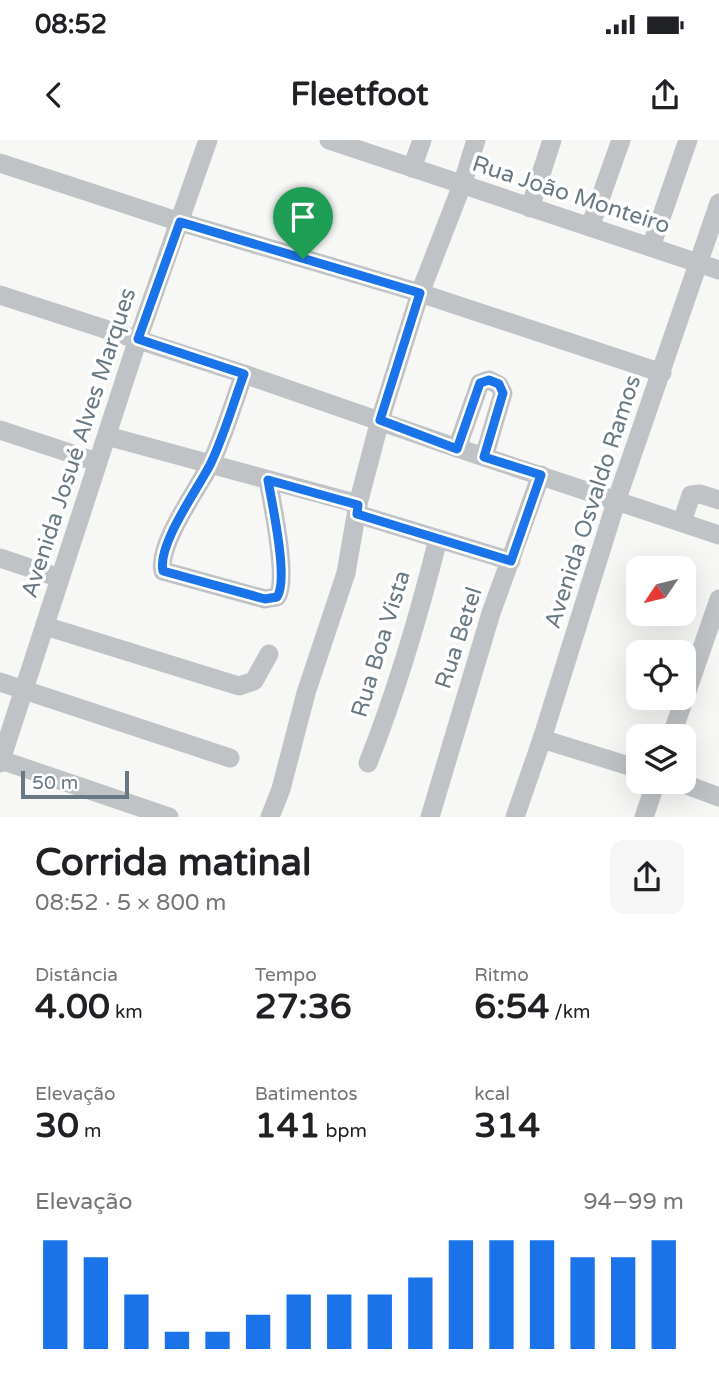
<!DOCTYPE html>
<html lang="pt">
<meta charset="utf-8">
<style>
body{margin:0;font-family:"Varela Round",sans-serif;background:#f6f6f6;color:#202124;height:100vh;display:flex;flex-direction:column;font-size:26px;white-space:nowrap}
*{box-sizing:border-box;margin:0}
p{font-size:23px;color:#757577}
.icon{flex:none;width:38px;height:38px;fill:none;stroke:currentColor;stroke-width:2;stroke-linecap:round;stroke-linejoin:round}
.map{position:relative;height:677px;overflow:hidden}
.drawer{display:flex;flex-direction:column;background:#fff;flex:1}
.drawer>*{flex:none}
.needle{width:46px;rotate:235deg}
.fabs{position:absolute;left:626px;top:416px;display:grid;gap:14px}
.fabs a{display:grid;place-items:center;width:70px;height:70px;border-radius:14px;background:#fff;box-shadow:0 7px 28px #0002;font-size:35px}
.scale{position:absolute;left:21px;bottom:18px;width:108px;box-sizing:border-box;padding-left:7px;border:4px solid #697983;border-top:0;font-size:19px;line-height:24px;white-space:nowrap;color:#697983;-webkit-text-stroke:5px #fff;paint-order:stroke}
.pin{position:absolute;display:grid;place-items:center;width:60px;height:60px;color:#fff;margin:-72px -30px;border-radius:50% 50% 50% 0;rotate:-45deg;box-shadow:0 0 7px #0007}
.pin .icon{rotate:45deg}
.round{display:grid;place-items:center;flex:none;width:74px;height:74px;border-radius:14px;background:#f6f6f6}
.summary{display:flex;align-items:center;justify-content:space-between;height:119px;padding:0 35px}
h1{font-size:38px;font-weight:700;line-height:52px}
.stats{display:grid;grid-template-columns:repeat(3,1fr);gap:10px;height:119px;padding:7px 35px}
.stats div{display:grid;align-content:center}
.stats b{font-size:35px;font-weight:700}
.stats small{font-size:19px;font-weight:400}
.stats p{font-size:19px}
.chart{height:196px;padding:14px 35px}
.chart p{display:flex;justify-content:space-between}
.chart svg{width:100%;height:126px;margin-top:7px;stroke:#1a73e8;stroke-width:6}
.status{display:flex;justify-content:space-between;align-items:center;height:49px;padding:0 35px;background:#fff;direction:ltr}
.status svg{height:19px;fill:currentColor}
header{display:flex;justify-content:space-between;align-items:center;height:91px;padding:0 35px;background:#fff;font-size:32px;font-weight:700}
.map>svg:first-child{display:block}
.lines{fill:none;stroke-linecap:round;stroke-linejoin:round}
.minor{stroke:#bfc3c6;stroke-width:19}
.route-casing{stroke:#fff;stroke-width:14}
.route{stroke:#1a73e8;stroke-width:9}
.labels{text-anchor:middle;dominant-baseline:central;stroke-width:7;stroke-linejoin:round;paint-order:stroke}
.street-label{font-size:23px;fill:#697983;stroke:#fff}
</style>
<div class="status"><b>08:52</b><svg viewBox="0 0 49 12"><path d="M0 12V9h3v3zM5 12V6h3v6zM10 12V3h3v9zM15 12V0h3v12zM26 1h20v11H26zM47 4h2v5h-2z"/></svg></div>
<header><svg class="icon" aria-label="back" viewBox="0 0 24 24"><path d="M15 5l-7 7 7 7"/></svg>Fleetfoot<svg class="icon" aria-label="share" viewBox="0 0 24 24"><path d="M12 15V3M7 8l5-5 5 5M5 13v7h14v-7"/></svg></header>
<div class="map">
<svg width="719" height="677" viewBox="0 0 719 677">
<rect width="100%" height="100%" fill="#f7f7f5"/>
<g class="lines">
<g class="minor">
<polyline points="329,0 719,130"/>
<polyline points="0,23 180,82 420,153 662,233"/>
<polyline points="412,28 422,0"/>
<polyline points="530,68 552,0"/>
<polyline points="590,87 621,0"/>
<polyline points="651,107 688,0"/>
<polyline points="0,155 244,234 457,308 719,395"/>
<path d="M244 234C233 264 224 296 210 325 197 350 157 405 163 431L265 459 277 457C289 439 272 364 268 340"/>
<polyline points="0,290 97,322"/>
<polyline points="107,296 358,364"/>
<polyline points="457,308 480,243 489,240 499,245 503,253 484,317"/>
<polyline points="357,374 511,421"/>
<polyline points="682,382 691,355 700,354 719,360"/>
<polyline points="0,418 60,438"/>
<polyline points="45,486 239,546 254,541 269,514"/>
<polyline points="0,542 230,618"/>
<polyline points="671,597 719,459"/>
<polyline points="542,599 639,629"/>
<polyline points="1,620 169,677"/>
<polyline points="0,623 138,199 208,0"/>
<path d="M368 623C397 550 419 475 438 399"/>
<polyline points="679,642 719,657"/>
<polyline points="270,677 281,649 306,553 346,433 358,364 380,280 420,153 462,45 476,0"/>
<polyline points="430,677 491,473 541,335"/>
<polyline points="515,677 542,599 617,359 719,63"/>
<polyline points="644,677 656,642"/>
</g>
</g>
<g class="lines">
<g class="route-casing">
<path id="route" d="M180 82 420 153 380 280 457 309 480 243 489 240 499 244 503 253 484 317 541 335 511 421 357 374 358 365 268 340C272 364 289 440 277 457L265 459 163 431C157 405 197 350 210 325 224 296 233 264 244 234L138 199Z"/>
</g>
<use href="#route" class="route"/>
</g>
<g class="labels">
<g class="street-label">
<text transform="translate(571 55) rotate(18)">Rua João Monteiro</text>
<text transform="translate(79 303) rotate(-72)">Avenida Josué Alves Marques</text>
<text transform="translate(593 362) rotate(-72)">Avenida Osvaldo Ramos</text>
<text transform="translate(459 498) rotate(-72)">Rua Betel</text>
<text transform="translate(381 504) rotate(-73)">Rua Boa Vista</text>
</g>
</g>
</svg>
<div class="fabs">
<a><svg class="needle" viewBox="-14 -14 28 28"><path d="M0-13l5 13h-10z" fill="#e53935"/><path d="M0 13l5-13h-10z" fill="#757577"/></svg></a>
<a><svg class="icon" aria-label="locate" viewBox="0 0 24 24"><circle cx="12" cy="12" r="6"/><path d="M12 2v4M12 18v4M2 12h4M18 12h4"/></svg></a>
<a><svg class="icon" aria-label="layers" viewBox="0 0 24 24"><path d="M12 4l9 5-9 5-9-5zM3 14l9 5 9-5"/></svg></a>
</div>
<div class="scale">50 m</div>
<div class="pin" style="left:303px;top:119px;background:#1e9e55"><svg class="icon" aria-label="arrive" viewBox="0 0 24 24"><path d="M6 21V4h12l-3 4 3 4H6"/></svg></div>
</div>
<section class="drawer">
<div class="summary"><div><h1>Corrida matinal</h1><p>08:52 · 5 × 800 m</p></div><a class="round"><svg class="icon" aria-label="share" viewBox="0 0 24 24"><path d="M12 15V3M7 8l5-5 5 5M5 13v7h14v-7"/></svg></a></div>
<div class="stats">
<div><p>Distância</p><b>4.00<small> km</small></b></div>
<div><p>Tempo</p><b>27:36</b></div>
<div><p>Ritmo</p><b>6:54<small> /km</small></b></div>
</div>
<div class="stats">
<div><p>Elevação</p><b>30<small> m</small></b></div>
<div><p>Batimentos</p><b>141<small> bpm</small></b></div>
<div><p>kcal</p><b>314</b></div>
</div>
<div class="chart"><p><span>Elevação</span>94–99 m</p>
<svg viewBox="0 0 160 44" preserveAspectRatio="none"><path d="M5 44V6M15 44V12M25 44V25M35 44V38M45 44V38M55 44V32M65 44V25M75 44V25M85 44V25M95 44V19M105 44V6M115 44V6M125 44V6M135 44V12M145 44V12M155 44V6"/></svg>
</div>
</section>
